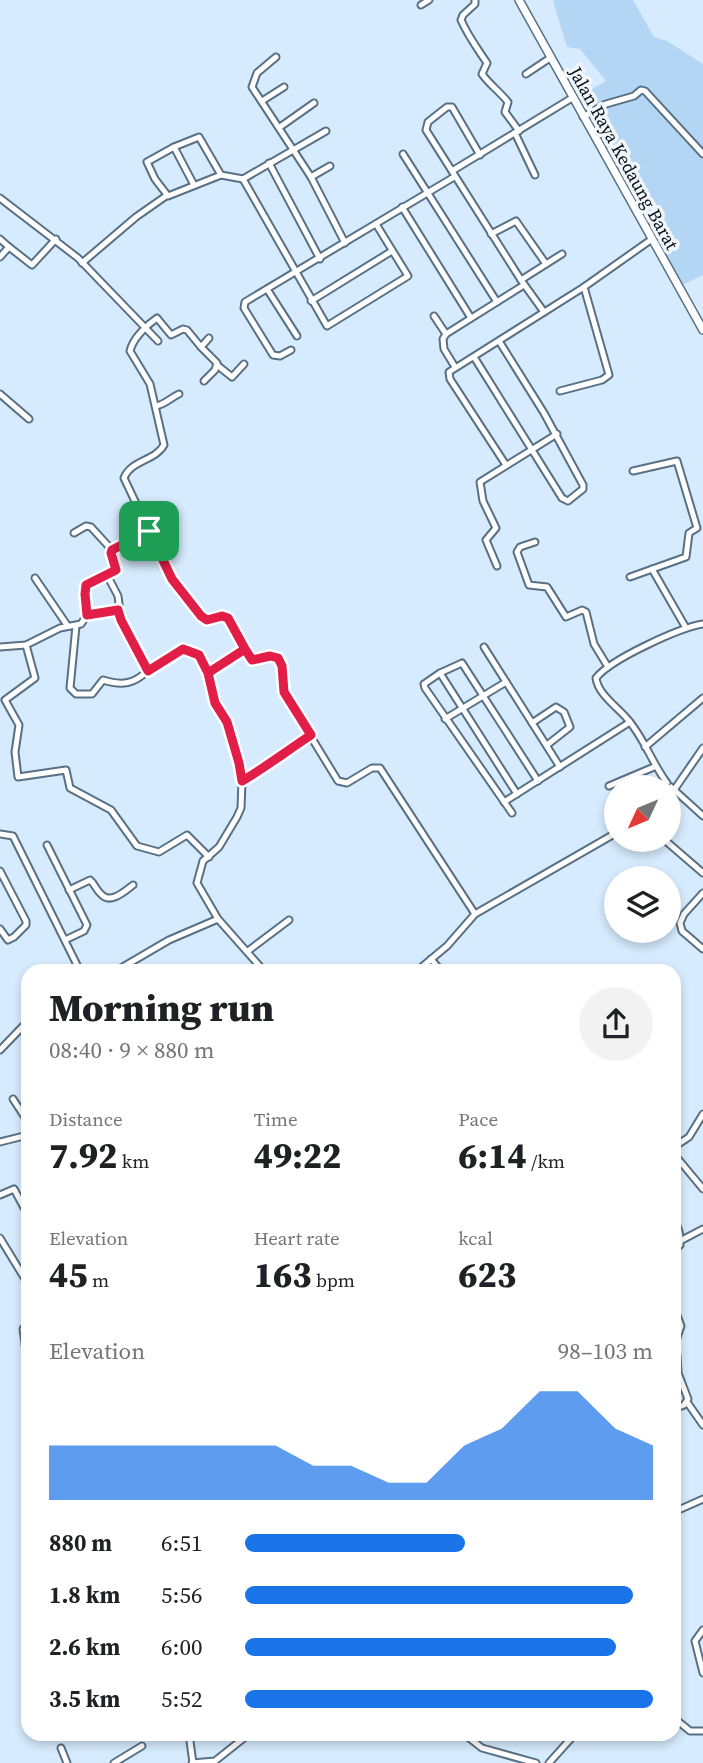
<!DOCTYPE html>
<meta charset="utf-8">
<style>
body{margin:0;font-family:"Source Serif 4",serif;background:#f2f2f2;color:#202124;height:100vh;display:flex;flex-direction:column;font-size:26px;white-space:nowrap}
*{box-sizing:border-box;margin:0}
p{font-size:23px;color:#757577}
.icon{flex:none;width:38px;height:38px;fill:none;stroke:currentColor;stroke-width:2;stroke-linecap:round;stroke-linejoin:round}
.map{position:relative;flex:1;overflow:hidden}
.drawer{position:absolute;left:21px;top:964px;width:660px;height:777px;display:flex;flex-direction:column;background:#fff;border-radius:21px;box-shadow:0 4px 10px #0003}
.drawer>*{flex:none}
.needle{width:46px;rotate:226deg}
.fabs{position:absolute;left:604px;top:775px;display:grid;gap:14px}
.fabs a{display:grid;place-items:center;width:77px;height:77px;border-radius:50%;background:#fff;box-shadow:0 4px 10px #0003;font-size:35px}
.pin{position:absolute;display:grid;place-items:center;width:60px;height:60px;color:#fff;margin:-30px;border-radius:14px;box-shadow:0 4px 10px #0006}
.round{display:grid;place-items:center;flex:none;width:74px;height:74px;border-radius:37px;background:#f2f2f2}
.summary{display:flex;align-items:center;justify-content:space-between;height:119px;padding:0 28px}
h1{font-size:38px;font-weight:800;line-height:52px}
.metrics{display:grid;grid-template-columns:repeat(3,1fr);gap:10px;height:119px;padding:7px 28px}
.metrics div{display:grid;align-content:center}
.metrics b{font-size:35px;font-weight:800}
.metrics small{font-size:19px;font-weight:400}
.metrics p{font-size:19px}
.chart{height:196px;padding:14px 28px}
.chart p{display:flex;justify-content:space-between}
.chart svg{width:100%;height:126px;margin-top:7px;fill:#1a73e8;opacity:.7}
ul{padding:0 28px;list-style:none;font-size:23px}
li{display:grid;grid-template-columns:112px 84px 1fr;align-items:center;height:52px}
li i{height:18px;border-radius:9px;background:#1a73e8}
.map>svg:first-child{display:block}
.green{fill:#b3d6f4}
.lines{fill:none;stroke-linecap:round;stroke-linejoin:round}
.minor-casing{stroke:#597084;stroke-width:9}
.tertiary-casing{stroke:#597084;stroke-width:10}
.minor{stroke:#fff;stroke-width:5}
.tertiary{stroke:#fff;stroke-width:7}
.route-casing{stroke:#fff;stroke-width:14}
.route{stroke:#e11d48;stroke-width:9}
.labels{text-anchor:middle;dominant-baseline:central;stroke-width:7;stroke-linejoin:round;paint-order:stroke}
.street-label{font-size:18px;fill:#060f16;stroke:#f1f6fb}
</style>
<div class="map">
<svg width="703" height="1763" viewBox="0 0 703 1763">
<rect width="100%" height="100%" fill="#d6ebfd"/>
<polygon class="green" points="557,0 633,0 654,37 667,41 703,64 703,275 682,285 580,96 606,81 580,49 567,47 553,1"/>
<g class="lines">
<g class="minor-casing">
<g id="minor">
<path d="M475 0V4L463 15 461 20C468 36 477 48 487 63L482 74C490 85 499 91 508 102L505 112 519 131"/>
<polyline points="421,5 429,0"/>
<polyline points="276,57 257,73 252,87 311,177 345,243"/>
<polyline points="526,74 550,58"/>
<polyline points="262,101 284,87"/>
<polyline points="583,117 606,104 634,96 641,90 645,91 703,154"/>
<polyline points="280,127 314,103"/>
<polyline points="515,133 535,175"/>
<polyline points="174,147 194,185"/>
<polyline points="403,154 497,302"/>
<polyline points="480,155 452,107 447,107 428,122 426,130 521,280 544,312"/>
<polyline points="269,163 320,259"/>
<polyline points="452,171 572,98"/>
<polyline points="221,175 199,137 174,147 147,162 155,179 168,196 221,175 243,179 326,131"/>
<polyline points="311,177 330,166"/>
<polyline points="243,179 327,326 408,276 376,224"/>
<polyline points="0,198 78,258 158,341"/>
<polyline points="402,207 471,318"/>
<polyline points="491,234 516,221 546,264"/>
<polyline points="0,239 9,247"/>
<polyline points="0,257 9,247 32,265 56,239"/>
<polyline points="82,263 136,217 166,196"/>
<polyline points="521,280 562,254"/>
<polyline points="267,289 297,336"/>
<polyline points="311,301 392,251"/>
<polyline points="434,316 446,334"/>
<path d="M209 338 201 347 187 330 183 329 171 335 157 318C147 325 133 338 130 351L150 384 164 445C155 461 131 460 124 478L169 573 201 616 207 620 222 616 227 618 252 660 270 656 279 659 286 696 338 781 347 783 372 768H380L475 914 616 833"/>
<polyline points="201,347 217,363 215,370 204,381"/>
<polyline points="291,350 280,356 273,355 244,308 245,302 454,177"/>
<polyline points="474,357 562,498 568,501 583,489 583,485 544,413 499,341"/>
<polyline points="217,365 232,377 244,364"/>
<polyline points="455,367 444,349 443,339 446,334 524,285"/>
<polyline points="560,391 602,380 609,375 584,287"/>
<polyline points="0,394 29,419"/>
<path d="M156 406C166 404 170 398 179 394"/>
<polyline points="506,465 450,379 449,372 584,287 652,239"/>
<polyline points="74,533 86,526 91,527 112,550"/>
<polyline points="535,542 520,547 517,552 529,585 547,587 566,617 582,610 586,612 594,644 608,667"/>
<polyline points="497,566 486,540 496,528 483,501 480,482 557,434"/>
<polyline points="652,569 686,628"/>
<polyline points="107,575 118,596 121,620 147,671"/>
<polyline points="630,577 686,557 689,533 697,528 677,461 633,471"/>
<polyline points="35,578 67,625"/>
<polyline points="87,615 118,610"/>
<path d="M76 626 70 688 76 694H92L103 680C122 686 135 684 148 670 155 663 174 653 182 649L199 655 208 673 215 703 227 722 239 763 242 781 241 808 237 817 219 847 203 861 197 883 218 919 264 971"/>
<polyline points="26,645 35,678 5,700 19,725 15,752 18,777 66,770 70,788 111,810 137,846 159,852 187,835 209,857"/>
<polyline points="0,647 26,645 60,628 81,624 87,615 84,594 87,584 116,570 111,553 112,550 149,531"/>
<polyline points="484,647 560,767"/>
<polyline points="208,673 245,649"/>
<polyline points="440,673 517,794"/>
<polyline points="445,719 506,682"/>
<polyline points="532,723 556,707 564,712 570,727 547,745"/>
<polyline points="645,747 703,698"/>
<path d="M242 781C266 767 288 750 311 735"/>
<polyline points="609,786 654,767"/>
<polyline points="671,787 703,816"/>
<path d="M662 788 667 783C652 763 645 740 629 721 619 708 598 695 596 678 611 659 679 628 703 624"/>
<polyline points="674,790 703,748"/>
<polyline points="504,802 630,722"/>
<polyline points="512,813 425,688 424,684 440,673 462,663 538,781"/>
<polyline points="0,834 13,836 80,971"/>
<polyline points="667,842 703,873"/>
<polyline points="47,845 87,925 84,931 65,940"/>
<polyline points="0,871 26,921 26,925 14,937 8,940 0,929"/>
<path d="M69 890 90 880C95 884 96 890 101 894 110 905 125 891 133 885"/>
<polyline points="703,893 684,914 680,923 682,931 703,949"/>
<polyline points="248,951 289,920"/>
<polyline points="431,959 441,971"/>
<polyline points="116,971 169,940 218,919"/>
<polyline points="417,971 447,946 475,914"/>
<polyline points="0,1050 28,1021"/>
<polyline points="13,1099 28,1122"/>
<polyline points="0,1142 28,1135"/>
<polyline points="674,1147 689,1137 703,1114"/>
<polyline points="674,1154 703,1189"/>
<polyline points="0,1195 14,1189 28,1215"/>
<path d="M674 1220C679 1228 681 1235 680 1245L674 1250"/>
<polyline points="0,1238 28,1284"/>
<polyline points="680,1241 703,1229"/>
<polyline points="674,1307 681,1326 674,1346"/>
<polyline points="28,1323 23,1329 28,1366"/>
<polyline points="674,1349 677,1355 678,1373 688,1399 684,1405 674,1409"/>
<polyline points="687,1402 703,1425"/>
<polyline points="674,1512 703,1499"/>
<polyline points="703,1630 695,1641 703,1673"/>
<polyline points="674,1718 690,1731 703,1731"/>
<polyline points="189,1734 193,1763"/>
<polyline points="464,1734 482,1748 536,1763"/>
<polyline points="61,1748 67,1763"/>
<polyline points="114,1763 142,1746"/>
<polyline points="192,1763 215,1761 249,1734"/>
<polyline points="549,1763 575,1734"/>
</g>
</g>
<g class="tertiary-casing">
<polyline id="tertiary" points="519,0 703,330"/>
</g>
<use href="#minor" class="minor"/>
<use href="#tertiary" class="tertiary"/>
</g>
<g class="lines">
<g class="route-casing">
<path id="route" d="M149 531 112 550 111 553 116 570 86 585 85 594 87 615 118 610 121 620 148 671 183 649 199 655 208 673 245 649 252 660 270 656 278 658 282 666 284 692 311 735C288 750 266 767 242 781L239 763 227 722 215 703 208 673 245 649 228 618 222 616 207 620 201 616 172 579 149 531"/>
</g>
<use href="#route" class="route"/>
</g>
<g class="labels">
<g class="street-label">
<text transform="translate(624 158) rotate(61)">Jalan Raya Kedaung Barat</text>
</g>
</g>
</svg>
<div class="fabs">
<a><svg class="needle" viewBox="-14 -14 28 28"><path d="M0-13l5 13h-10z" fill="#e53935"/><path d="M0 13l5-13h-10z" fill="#757577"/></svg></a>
<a><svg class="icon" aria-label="layers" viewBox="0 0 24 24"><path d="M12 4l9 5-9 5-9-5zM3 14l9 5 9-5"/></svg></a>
</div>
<div class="pin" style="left:149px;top:531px;background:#1e9e55"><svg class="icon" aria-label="arrive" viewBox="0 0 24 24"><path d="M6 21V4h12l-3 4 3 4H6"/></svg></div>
<section class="drawer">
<div class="summary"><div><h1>Morning run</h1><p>08:40 · 9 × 880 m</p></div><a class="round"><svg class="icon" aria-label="share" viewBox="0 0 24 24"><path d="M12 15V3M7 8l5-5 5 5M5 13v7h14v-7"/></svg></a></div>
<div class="metrics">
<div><p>Distance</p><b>7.92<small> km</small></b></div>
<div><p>Time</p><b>49:22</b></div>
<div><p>Pace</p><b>6:14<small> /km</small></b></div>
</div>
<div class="metrics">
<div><p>Elevation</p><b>45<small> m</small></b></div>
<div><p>Heart rate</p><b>163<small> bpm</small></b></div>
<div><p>kcal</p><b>623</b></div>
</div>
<div class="chart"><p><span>Elevation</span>98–103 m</p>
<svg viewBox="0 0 160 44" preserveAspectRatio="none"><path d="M0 44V25L10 25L20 25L30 25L40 25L50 25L60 25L70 32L80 32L90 38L100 38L110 25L120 19L130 6L140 6L150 19L160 25V44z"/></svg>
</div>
<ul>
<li><b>880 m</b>6:51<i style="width:54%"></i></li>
<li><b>1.8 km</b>5:56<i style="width:95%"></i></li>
<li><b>2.6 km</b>6:00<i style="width:91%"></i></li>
<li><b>3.5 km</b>5:52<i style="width:100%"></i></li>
</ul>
</section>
</div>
